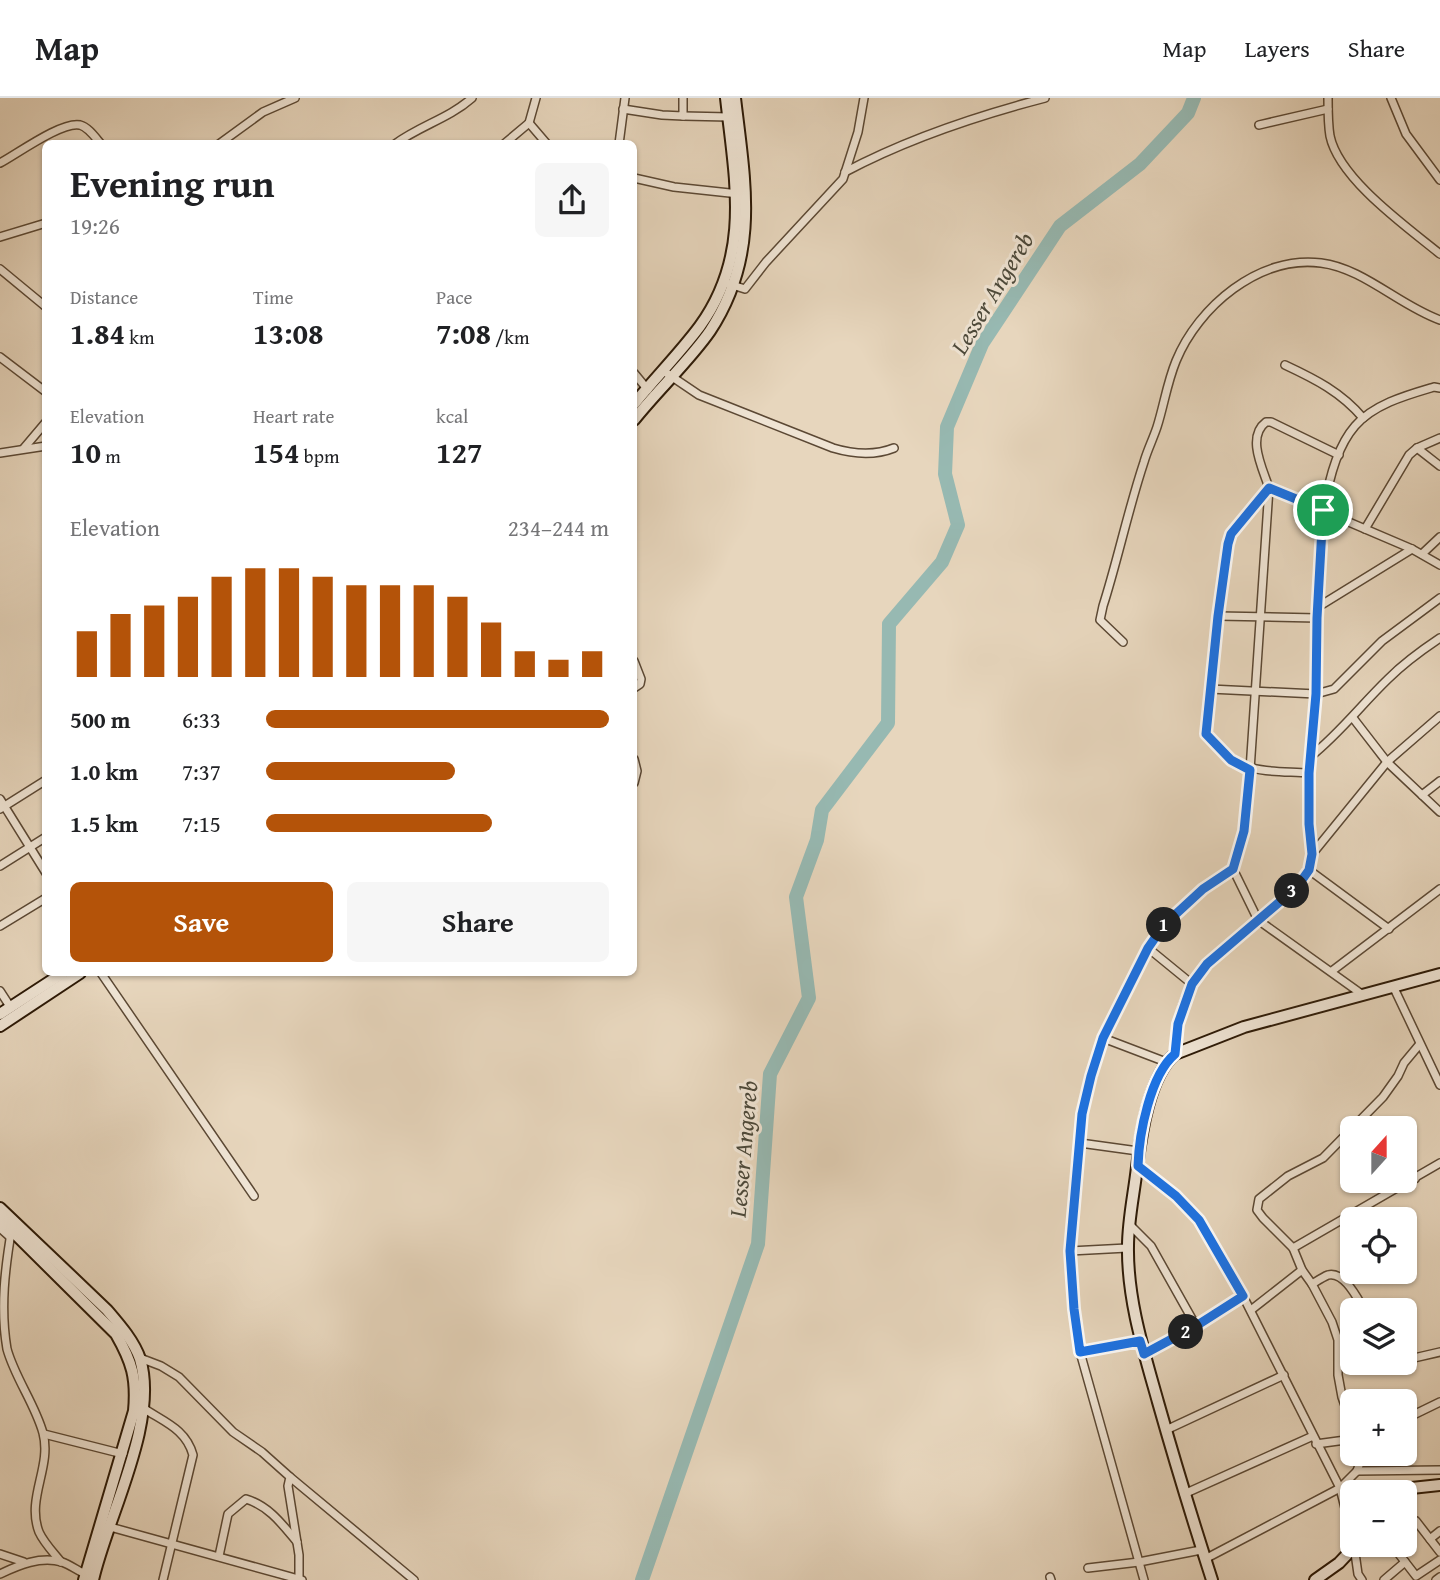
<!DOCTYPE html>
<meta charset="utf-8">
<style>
body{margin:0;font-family:"Gentium Book Plus",serif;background:#f6f6f6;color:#202124;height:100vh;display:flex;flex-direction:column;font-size:26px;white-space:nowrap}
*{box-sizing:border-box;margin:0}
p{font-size:23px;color:#757577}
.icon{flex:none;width:38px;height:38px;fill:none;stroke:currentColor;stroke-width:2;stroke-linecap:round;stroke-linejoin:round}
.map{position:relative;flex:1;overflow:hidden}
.details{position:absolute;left:42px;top:42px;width:595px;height:836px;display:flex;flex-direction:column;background:#fff;border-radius:10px;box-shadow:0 2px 5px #0004}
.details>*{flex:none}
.needle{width:46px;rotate:21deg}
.buttons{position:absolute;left:1340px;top:1018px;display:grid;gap:14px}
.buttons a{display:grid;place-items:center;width:77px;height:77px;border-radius:10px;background:#fff;box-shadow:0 2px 5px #0004;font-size:35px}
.pin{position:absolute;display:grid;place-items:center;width:60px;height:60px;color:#fff;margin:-30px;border:4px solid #fff;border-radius:50%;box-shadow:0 2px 7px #0007}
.km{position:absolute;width:35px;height:35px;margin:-18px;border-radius:50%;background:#222;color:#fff;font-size:19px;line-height:35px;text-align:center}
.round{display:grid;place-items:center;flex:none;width:74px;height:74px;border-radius:10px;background:#f6f6f6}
.head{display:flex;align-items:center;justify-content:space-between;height:119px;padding:0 28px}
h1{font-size:38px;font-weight:800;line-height:52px}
.stats{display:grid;grid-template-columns:repeat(3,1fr);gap:10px;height:119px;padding:7px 28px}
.stats div{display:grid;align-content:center}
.stats b{font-size:30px;font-weight:800}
.stats small{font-size:19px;font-weight:400}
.stats p{font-size:19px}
.chart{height:196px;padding:14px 28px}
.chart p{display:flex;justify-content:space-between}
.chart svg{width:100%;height:126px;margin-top:7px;stroke:#b45309;stroke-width:6}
.button{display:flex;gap:14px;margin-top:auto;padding:14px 28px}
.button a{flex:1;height:80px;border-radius:10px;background:#b45309;color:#fff;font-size:28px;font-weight:800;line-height:80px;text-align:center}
.button a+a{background:#f6f6f6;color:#202124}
ul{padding:0 28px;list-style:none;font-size:23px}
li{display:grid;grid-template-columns:112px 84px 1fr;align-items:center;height:52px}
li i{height:18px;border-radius:9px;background:#b45309}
header{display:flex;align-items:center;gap:42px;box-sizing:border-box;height:98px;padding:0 35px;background:#fff;border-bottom:2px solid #e0e0e0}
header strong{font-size:33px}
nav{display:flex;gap:38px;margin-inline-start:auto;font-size:24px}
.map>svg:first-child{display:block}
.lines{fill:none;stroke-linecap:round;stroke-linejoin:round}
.river{stroke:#97b9b2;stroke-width:14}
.street-casing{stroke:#5b4834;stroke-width:10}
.secondary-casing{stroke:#2c1906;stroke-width:14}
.street{stroke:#efe4d4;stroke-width:7}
.secondary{stroke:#efe4d4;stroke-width:10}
.route-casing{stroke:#fff;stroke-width:14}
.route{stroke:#1a73e8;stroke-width:9}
.labels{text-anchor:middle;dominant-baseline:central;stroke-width:6;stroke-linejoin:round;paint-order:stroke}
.water-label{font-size:24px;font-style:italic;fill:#4c493a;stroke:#efe4d4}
</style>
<header>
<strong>Map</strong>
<nav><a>Map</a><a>Layers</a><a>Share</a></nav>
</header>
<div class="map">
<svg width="1440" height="1482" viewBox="0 0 1440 1482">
<rect width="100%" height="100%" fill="#e7d6bd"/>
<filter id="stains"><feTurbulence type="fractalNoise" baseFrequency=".00286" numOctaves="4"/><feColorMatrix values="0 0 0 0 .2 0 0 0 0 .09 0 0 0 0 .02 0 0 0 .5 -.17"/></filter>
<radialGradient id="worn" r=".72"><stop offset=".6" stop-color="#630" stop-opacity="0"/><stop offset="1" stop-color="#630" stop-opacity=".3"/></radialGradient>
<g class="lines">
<polyline class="river" points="642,1482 758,1146 770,976 809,900 796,799 817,742 822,712 888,625 889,526 942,464 958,427 945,376 947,329 982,246 1060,128 1140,66 1188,15 1194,0"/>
<g class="street-casing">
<g id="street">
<path d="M1328 0C1328 12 1328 26 1330 38 1339 81 1407 129 1440 156"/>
<polyline points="1391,0 1406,36 1440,82"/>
<polyline points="623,11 662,17 683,18 683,0"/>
<polyline points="683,18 729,19"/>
<polyline points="529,25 547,46"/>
<polyline points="1259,27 1328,11"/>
<polyline points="219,46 263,14 295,0"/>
<path d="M395 46C421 27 448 21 472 0"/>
<polyline points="504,46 529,25 536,0"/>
<polyline points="619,46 625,0"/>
<path d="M0 65C17 56 62 23 80 27 88 29 95 39 101 46"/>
<path d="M845 74C909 40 976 18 1045 0"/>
<polyline points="634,80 674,89 739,96"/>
<polyline points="0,139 46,125"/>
<polyline points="0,171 46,209"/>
<polyline points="729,186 745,191 766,164 843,81 858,34 864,0"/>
<polyline points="0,259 46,294"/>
<path d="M1285 267C1315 281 1341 294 1363 320"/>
<path d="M662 272 699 297 833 350C853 356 874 358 894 350"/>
<polyline points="634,275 648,292"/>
<polyline points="24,350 46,324"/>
<polyline points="1417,350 1440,368"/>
<polyline points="0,355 46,348"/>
<path d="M1339 357 1271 324H1266C1246 339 1263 371 1269 390L1250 672 1244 733 1233 771 1258 822 1363 897"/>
<polyline points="1269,390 1412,451 1440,467"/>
<path d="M1268 391 1231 436 1228 446 1218 518 1206 636C1239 677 1259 672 1309 675"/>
<polyline points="1365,431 1409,357 1417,350 1440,340"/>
<polyline points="1422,456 1440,439"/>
<polyline points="1318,509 1412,451"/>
<polyline points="1218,518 1317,520"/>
<path d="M1123 544 1100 522 1103 508C1118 461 1128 412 1144 364 1147 353 1153 341 1157 329 1164 307 1167 285 1176 263 1198 209 1259 157 1321 165 1363 170 1400 208 1440 222"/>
<polyline points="634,563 641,581 640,586 634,590"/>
<polyline points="1210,591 1316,596 1334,591 1382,543 1440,500"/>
<polyline points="1353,620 1387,664 1440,714"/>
<path d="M1310 659C1340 635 1361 607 1388 581 1404 565 1422 552 1440 540"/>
<polyline points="634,661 637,673 634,685"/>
<polyline points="1422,697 1440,683"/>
<polyline points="0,701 46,775"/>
<polyline points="0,711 46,682"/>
<polyline points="1313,755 1387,664 1440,618"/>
<polyline points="0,768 46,739"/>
<polyline points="1309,772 1389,831"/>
<polyline points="0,828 46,800"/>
<polyline points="1148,850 1192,886"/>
<polyline points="1332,873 1440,791"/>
<polyline points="101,875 254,1098"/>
<polyline points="1393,888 1440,987"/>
<polyline points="0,893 11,910"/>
<polyline points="1103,940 1166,964"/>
<path d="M1175 956C1177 932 1179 907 1193 885 1218 847 1311 796 1312 755 1313 746 1310 737 1309 729 1308 711 1308 693 1309 676 1309 649 1314 623 1316 597 1320 527 1308 382 1355 328 1374 306 1407 297 1434 289L1440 290"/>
<polyline points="1365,1019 1375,1031"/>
<polyline points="1080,1045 1138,1053"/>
<polyline points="1138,1068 1176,1098 1199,1122 1243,1198 1340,1390 1353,1442"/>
<polyline points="1405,1069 1415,1081"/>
<polyline points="1129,1126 1151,1148 1196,1228"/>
<path d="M12 1129C5 1170 0 1210 7 1251 15 1280 35 1306 43 1335 52 1369 26 1400 39 1434 44 1445 54 1455 61 1464"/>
<polyline points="0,1130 10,1139"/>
<polyline points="1293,1150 1440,1065"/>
<polyline points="1070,1153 1127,1150"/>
<path d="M1312 1186C1317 1183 1323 1179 1328 1177 1345 1173 1358 1202 1365 1213"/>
<polyline points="1251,1212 1302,1172"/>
<polyline points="1080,1254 1140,1243"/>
<polyline points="1144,1256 1196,1228 1243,1198"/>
<polyline points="1405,1257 1414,1260 1440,1254"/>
<polyline points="140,1260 161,1268 179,1279 233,1334 262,1354 290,1379 288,1388 299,1457 299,1482"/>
<path d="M143 1310C164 1324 186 1331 193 1357L163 1482"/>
<polyline points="1405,1321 1440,1304"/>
<polyline points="1353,1330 1342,1299 1338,1277 1338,1242 1332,1224 1312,1186 1302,1172 1293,1150 1263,1120 1257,1112 1259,1101 1288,1078 1323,1060 1383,999 1398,978 1404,965 1419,947"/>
<polyline points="1166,1332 1284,1277"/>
<polyline points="44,1336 123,1356"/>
<polyline points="1316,1346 1353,1341"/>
<polyline points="1357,1373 1440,1372"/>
<polyline points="290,1379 414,1482"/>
<polyline points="1184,1396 1313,1338"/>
<polyline points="110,1429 302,1482"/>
<polyline points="1405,1430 1416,1423 1440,1454"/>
<polyline points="1430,1441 1440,1433"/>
<polyline points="1392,1447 1416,1478 1440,1462"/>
<polyline points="1354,1448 1358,1476 1362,1482"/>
<polyline points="0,1456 24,1464"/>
<path d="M219 1458 228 1416 246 1401C269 1408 282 1426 297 1444"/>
<polyline points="1205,1461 1340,1390 1357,1373 1363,1356"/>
<polyline points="1088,1470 1139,1464 1201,1452"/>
<path d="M0 1476C19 1467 40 1458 62 1464 71 1467 79 1474 88 1477"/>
<polyline points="1050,1479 1051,1482"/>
<polyline points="1144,1482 1080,1254 1074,1211 1070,1153 1082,1016 1103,940 1148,850 1163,827 1203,791 1233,771"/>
<polyline points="1384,1482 1405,1464"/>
<polyline points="1436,1482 1440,1479"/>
</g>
</g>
<g class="secondary-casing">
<g id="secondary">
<path d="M634 306C655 280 680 255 700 228 752 156 735 82 726 0"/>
<path d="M634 322C657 293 690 262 710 233 760 157 745 85 735 0"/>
<polyline points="0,916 63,875"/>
<polyline points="0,928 80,875"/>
<path d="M0 1110 107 1212C119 1226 134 1243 140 1261 159 1325 107 1419 93 1482"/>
<path d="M0 1121 116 1236C132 1264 137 1280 134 1313L84 1482"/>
<polyline points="1392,1395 1402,1391 1440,1387"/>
<path d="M1212 1482C1193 1423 1175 1364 1158 1304 1144 1254 1127 1201 1128 1148 1128 1122 1134 1096 1137 1069 1141 1037 1149 978 1175 956L1244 929 1440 876"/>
<polyline points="1315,1482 1339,1465 1356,1447"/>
</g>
</g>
<use href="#street" class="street"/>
<use href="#secondary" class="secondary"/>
</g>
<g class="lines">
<g class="route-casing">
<path id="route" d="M1269 390 1323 412 1317 520 1316 596 1309 675V726L1312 756 1309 772 1297 789 1207 866 1192 886 1178 926 1175 956C1150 977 1139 1036 1138 1068L1176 1098 1199 1122 1243 1198 1196 1228 1144 1256 1140 1243 1080 1254 1074 1211 1070 1153 1082 1016 1091 978 1103 940 1148 850 1164 827 1203 791 1233 771 1244 733 1250 672 1231 662 1206 636 1218 518 1228 446 1231 436Z"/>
</g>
<use href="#route" class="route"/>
</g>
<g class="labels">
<g class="water-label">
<text transform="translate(992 195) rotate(-59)">Lesser Angereb</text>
<text transform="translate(743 1051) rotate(-85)">Lesser Angereb</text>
</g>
</g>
<rect width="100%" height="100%" filter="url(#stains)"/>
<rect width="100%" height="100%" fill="url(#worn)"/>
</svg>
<div class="buttons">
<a><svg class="needle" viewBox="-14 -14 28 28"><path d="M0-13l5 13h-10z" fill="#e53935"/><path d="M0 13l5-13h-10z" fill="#757577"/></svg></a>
<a><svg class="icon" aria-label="locate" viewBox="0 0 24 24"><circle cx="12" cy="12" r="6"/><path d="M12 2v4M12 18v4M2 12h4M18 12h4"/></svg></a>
<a><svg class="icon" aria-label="layers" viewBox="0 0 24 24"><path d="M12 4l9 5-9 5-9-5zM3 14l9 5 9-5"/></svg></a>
<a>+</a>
<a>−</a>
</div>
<div class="pin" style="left:1323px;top:412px;background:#1e9e55"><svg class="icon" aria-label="arrive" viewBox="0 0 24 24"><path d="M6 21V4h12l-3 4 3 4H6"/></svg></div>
<b class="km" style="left:1164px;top:827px">1</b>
<b class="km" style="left:1186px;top:1234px">2</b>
<b class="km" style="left:1292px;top:793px">3</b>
<section class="details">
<div class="head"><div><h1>Evening run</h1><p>19:26</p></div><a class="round"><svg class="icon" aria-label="share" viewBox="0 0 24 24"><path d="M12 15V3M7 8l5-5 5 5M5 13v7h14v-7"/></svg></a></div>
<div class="stats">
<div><p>Distance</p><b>1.84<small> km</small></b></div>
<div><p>Time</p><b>13:08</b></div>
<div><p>Pace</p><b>7:08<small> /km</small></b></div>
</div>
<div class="stats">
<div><p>Elevation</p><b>10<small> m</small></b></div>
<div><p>Heart rate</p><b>154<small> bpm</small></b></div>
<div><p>kcal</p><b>127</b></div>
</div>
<div class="chart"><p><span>Elevation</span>234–244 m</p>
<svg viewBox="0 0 160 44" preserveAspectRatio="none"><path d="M5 44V28M15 44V22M25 44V19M35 44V16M45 44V9M55 44V6M65 44V6M75 44V9M85 44V12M95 44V12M105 44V12M115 44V16M125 44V25M135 44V35M145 44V38M155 44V35"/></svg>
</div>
<ul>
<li><b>500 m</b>6:33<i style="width:100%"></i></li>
<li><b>1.0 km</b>7:37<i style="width:55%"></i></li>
<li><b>1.5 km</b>7:15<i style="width:66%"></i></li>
</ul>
<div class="button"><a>Save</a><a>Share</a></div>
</section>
</div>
